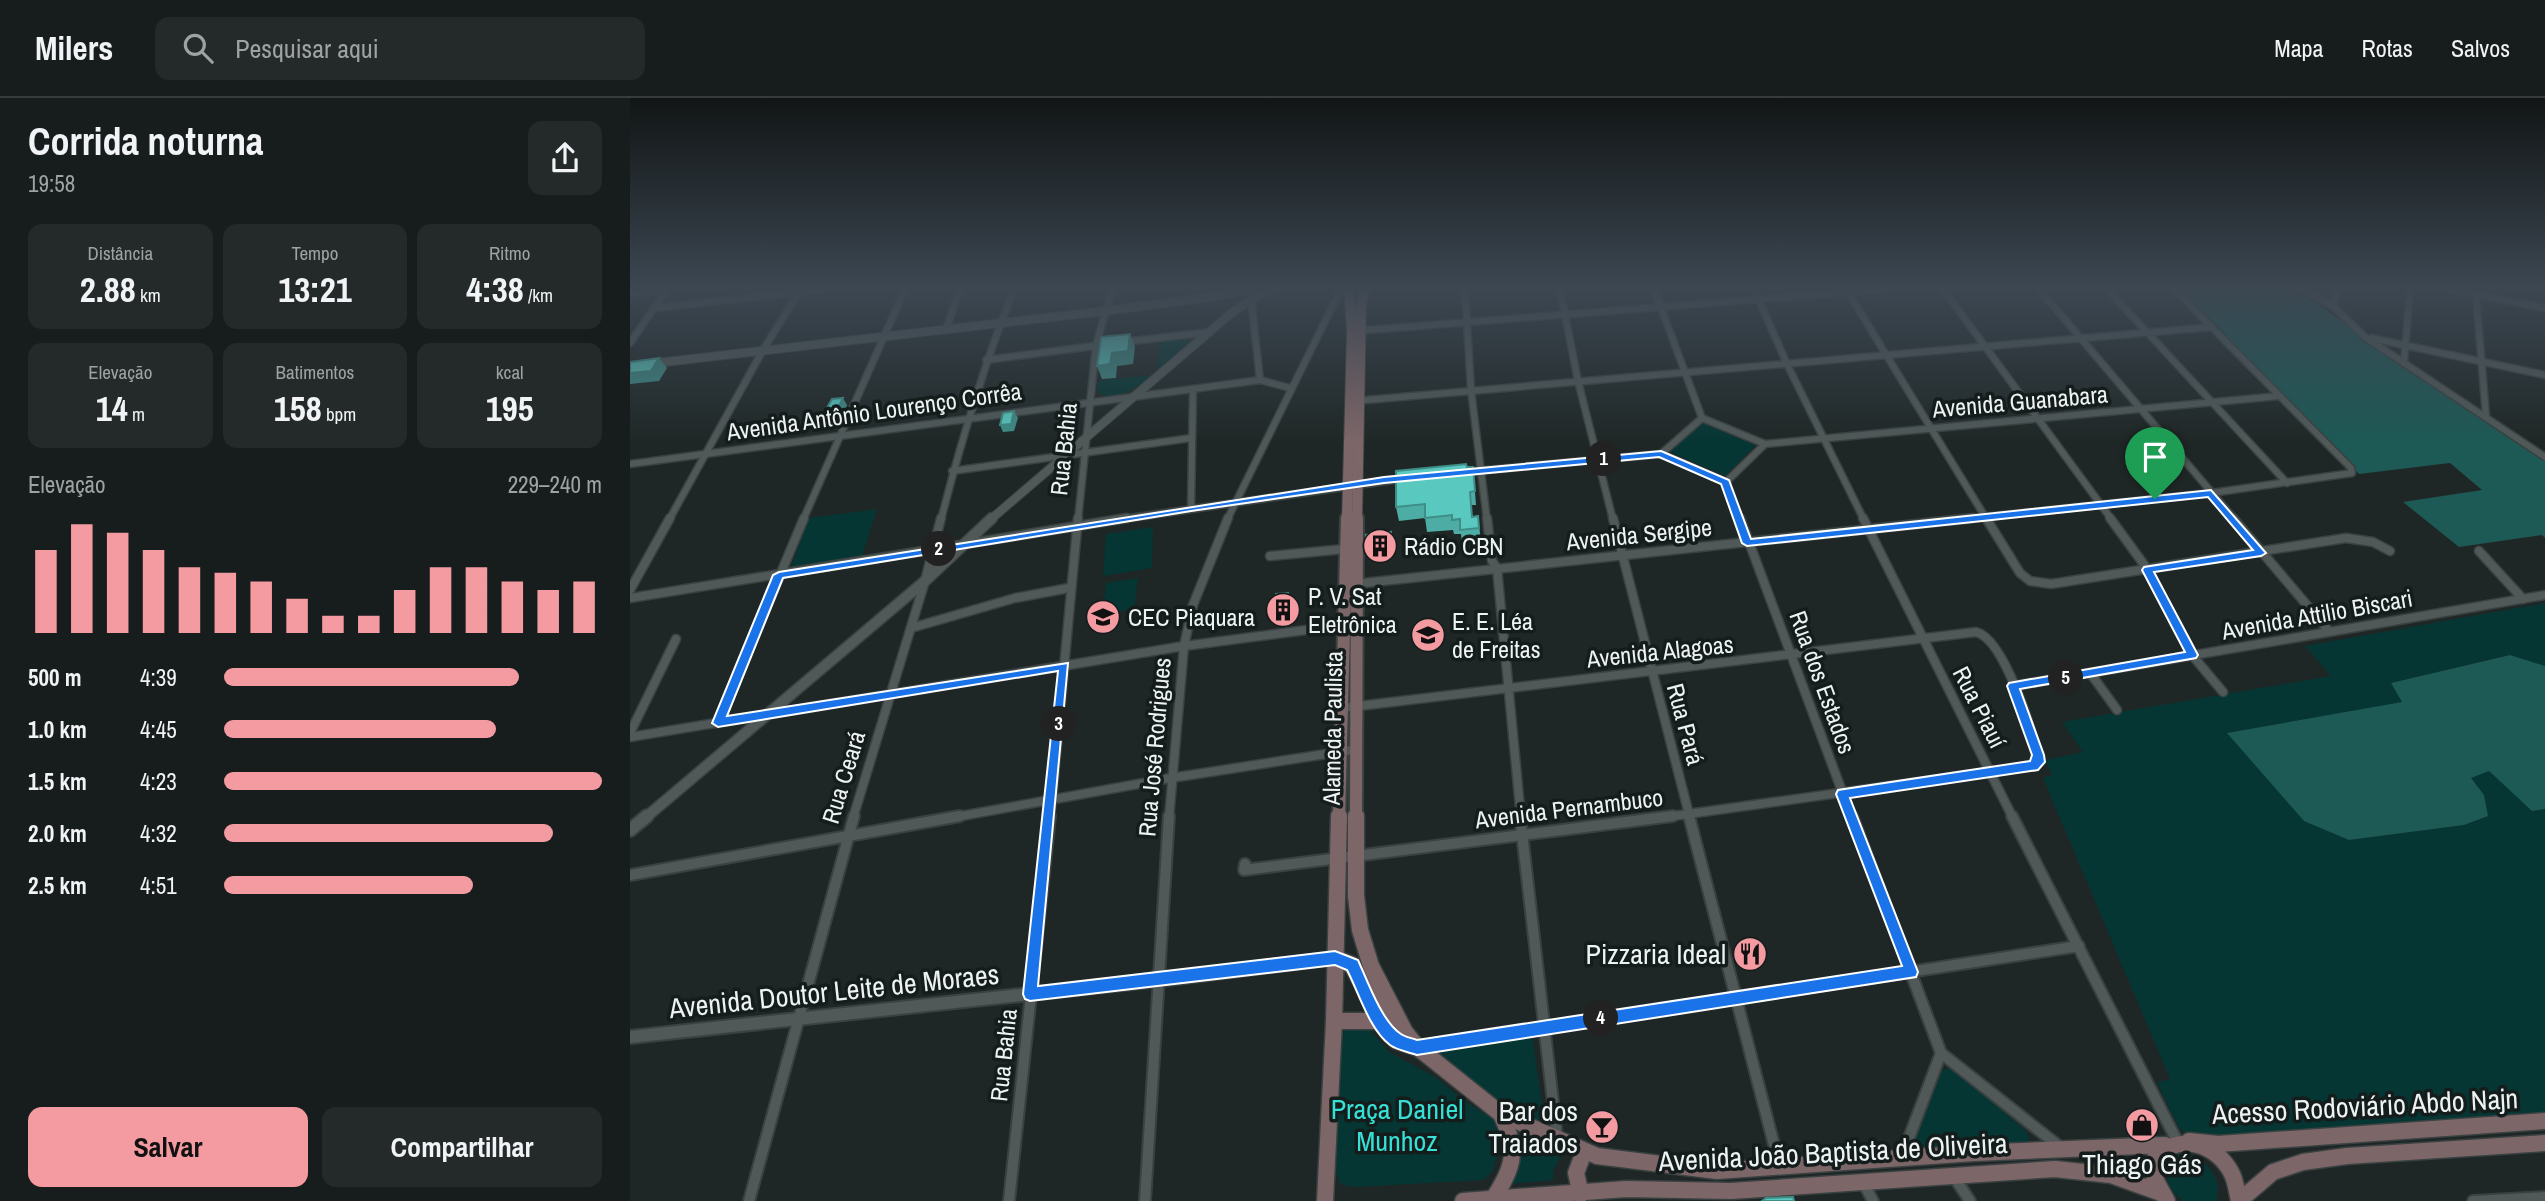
<!DOCTYPE html>
<html lang="pt">
<meta charset="utf-8">
<style>
body{margin:0;font-family:"Archivo Narrow",sans-serif;background:#242a29;color:#f1f3f6;height:100vh;display:flex;flex-direction:column;font-size:26px;white-space:nowrap}
*{box-sizing:border-box;margin:0}
p{font-size:23px;color:#9ea2a3}
.icon{flex:none;width:38px;height:38px;fill:none;stroke:currentColor;stroke-width:2;stroke-linecap:round;stroke-linejoin:round}
.map{position:relative;flex:1;overflow:hidden}
.panel{display:flex;flex-direction:column;background:#171d1c;width:630px}
.panel>*{flex:none}
.pin{position:absolute;display:grid;place-items:center;width:60px;height:60px;color:#fff;margin:-72px -30px;border-radius:50% 50% 50% 0;rotate:-45deg;box-shadow:0 0 7px #0007}
.pin .icon{rotate:45deg}
.km{position:absolute;width:35px;height:35px;margin:-18px;border-radius:50%;background:#222;color:#fff;font-size:19px;line-height:35px;text-align:center}
.round{display:grid;place-items:center;flex:none;width:74px;height:74px;border-radius:14px;background:#242a29}
.overview{display:flex;align-items:center;justify-content:space-between;height:119px;padding:0 28px}
h1{font-size:38px;font-weight:700;line-height:52px}
.metrics{display:grid;grid-template-columns:repeat(3,1fr);gap:10px;height:119px;padding:7px 28px}
.metrics div{display:grid;align-content:center;border-radius:14px;background:#242a29;text-align:center}
.metrics b{font-size:35px;font-weight:700}
.metrics small{font-size:19px;font-weight:400}
.metrics p{font-size:19px}
.chart{height:196px;padding:14px 28px}
.chart p{display:flex;justify-content:space-between}
.chart svg{width:100%;height:126px;margin-top:7px;stroke:#f49aa1;stroke-width:6}
.action{display:flex;gap:14px;margin-top:auto;padding:14px 28px}
.action a{flex:1;height:80px;border-radius:14px;background:#f49aa1;color:#111;font-size:28px;font-weight:700;line-height:80px;text-align:center}
.action a+a{background:#242a29;color:#f1f3f6}
ul{padding:0 28px;list-style:none;font-size:23px}
li{display:grid;grid-template-columns:112px 84px 1fr;align-items:center;height:52px}
li i{height:18px;border-radius:9px;background:#f49aa1}
header{display:flex;align-items:center;gap:42px;box-sizing:border-box;height:98px;padding:0 35px;background:#171d1c;border-bottom:2px solid #363b3b}
header strong{font-size:33px}
nav{display:flex;gap:38px;margin-inline-start:auto;font-size:24px}
.search{width:490px;height:63px;background:#242a29;display:flex;align-items:center;gap:18px;box-sizing:border-box;padding:0 24px;border-radius:14px;color:#9ea2a3;font-size:26px}
main{display:flex;flex:1;min-height:0}
.map>svg:first-child{display:block}
.green{fill:#053633}
.forest{fill:#1d5955}
.lines{fill:none;stroke-linecap:round;stroke-linejoin:round}
.minor-far2-casing{stroke:#3a4141;stroke-width:9}
.minor-far1-casing{stroke:#3a4141;stroke-width:11}
.minor-casing{stroke:#3a4141;stroke-width:14}
.tertiary-far2-casing{stroke:#3a4141;stroke-width:10}
.tertiary-far1-casing{stroke:#3a4141;stroke-width:13}
.tertiary-casing{stroke:#3a4141;stroke-width:16}
.secondary-far2-casing{stroke:#3a4141;stroke-width:12}
.secondary-far1-casing{stroke:#3a4141;stroke-width:16}
.secondary-casing{stroke:#3a4141;stroke-width:19}
.minor-far2{stroke:#505958;stroke-width:6}
.minor-far1{stroke:#505958;stroke-width:8}
.minor{stroke:#505958;stroke-width:10}
.tertiary-far2{stroke:#505958;stroke-width:8}
.tertiary-far1{stroke:#505958;stroke-width:10}
.tertiary{stroke:#505958;stroke-width:12}
.secondary-far2{stroke:#7c6668;stroke-width:10}
.secondary-far1{stroke:#7c6668;stroke-width:12}
.secondary{stroke:#7c6668;stroke-width:16}
.wall{fill:#4dada5}
.shaded-wall{fill:#3e8d86}
.building{fill:#59c9c0;stroke:#3e8d86;stroke-width:2}
.route{fill:#1a73e8;stroke:#fff;stroke-width:2;fill-rule:evenodd}
.labels{text-anchor:middle;dominant-baseline:central;stroke-width:7;stroke-linejoin:round;paint-order:stroke}
.street-label{font-size:24px;fill:#edf2f2;stroke:#151d1c}
.poi-label{font-size:24px;fill:#edf2f2;stroke:#151d1c;text-anchor:start}
.near-poi-label{font-size:28px;fill:#edf2f2;stroke:#151d1c;text-anchor:end}
.near-street-label{font-size:28px;fill:#edf2f2;stroke:#151d1c}
.near-park-label{font-size:28px;fill:#36e0d5;stroke:#151d1c}
</style>
<header>
<strong>Milers</strong>
<div class="search"><svg class="icon" aria-label="search" viewBox="0 0 24 24"><circle cx="10" cy="10" r="6"/><path d="M15 15l6 6"/></svg>Pesquisar aqui</div>
<nav><a>Mapa</a><a>Rotas</a><a>Salvos</a></nav>
</header>
<main>
<section class="panel">
<div class="overview"><div><h1>Corrida noturna</h1><p>19:58</p></div><a class="round"><svg class="icon" aria-label="share" viewBox="0 0 24 24"><path d="M12 15V3M7 8l5-5 5 5M5 13v7h14v-7"/></svg></a></div>
<div class="metrics">
<div><p>Distância</p><b>2.88<small> km</small></b></div>
<div><p>Tempo</p><b>13:21</b></div>
<div><p>Ritmo</p><b>4:38<small> /km</small></b></div>
</div>
<div class="metrics">
<div><p>Elevação</p><b>14<small> m</small></b></div>
<div><p>Batimentos</p><b>158<small> bpm</small></b></div>
<div><p>kcal</p><b>195</b></div>
</div>
<div class="chart"><p><span>Elevação</span>229–240 m</p>
<svg viewBox="0 0 160 44" preserveAspectRatio="none"><path d="M5 44V15M15 44V6M25 44V9M35 44V15M45 44V21M55 44V23M65 44V26M75 44V32M85 44V38M95 44V38M105 44V29M115 44V21M125 44V21M135 44V26M145 44V29M155 44V26"/></svg>
</div>
<ul>
<li><b>500 m</b>4:39<i style="width:78%"></i></li>
<li><b>1.0 km</b>4:45<i style="width:72%"></i></li>
<li><b>1.5 km</b>4:23<i style="width:100%"></i></li>
<li><b>2.0 km</b>4:32<i style="width:87%"></i></li>
<li><b>2.5 km</b>4:51<i style="width:66%"></i></li>
</ul>
<div class="action"><a>Salvar</a><a>Compartilhar</a></div>
</section>
<div class="map">
<svg width="1915" height="1103" viewBox="0 0 1915 1103">
<rect width="100%" height="100%" fill="#1f2726"/>
<g class="green">
<polygon points="553,240 558,242 558,247 527,273 530,243"/>
<path d="M522 277C509 288 482 309 467 293L468 283Z"/>
<polygon points="1072,325 1126,347 1095,378 1040,354"/>
<polygon points="247,411 232,458 161,469 179,420"/>
<polygon points="523,429 522,470 473,478 476,436"/>
<polygon points="508,480 504,511 473,516 476,485"/>
<polygon points="1915,505 1915,568 1879,557 1761,585 1773,604 1598,635 1719,742 1834,727 1858,718 1841,680 1859,673 1902,712 1915,711 1915,1014 1562,1041 1549,1030 1527,985 1540,981 1413,680 1422,677 1415,662 1453,654 1432,624 1701,578 1675,548"/>
<polygon points="719,929 739,931 759,954 807,980 833,1002 863,1021 867,1033 868,1056 862,1074 854,1082 725,1089 710,1086 706,1073 708,940"/>
<polygon points="902,936 913,1016 911,1026 904,1026 812,964 808,959 810,953 817,948"/>
<polygon points="1318,970 1326,973 1396,1033 1399,1040 1397,1045 1289,1050 1285,1042 1312,973"/>
<polygon points="886,1035 933,1053 923,1073 924,1082 880,1086"/>
<path d="M1554 1056C1576 1061 1594 1080 1586 1103H1553C1541 1094 1534 1082 1537 1067L1546 1057Z"/>
</g>
<g class="forest">
<polygon points="1550,191 1656,191 1684,204 1915,359 1915,440 1912,437 1829,449 1773,404 1852,392 1820,365 1729,376 1649,298 1588,228"/>
<polygon points="1880,557 1915,568 1915,711 1902,713 1859,673 1841,680 1854,697 1858,718 1834,727 1719,742 1674,723 1597,635 1772,604 1761,585"/>
</g>
<g class="lines">
<g class="minor-far2-casing">
<g id="minor-far2">
<polyline points="835,191 841,292 857,422"/>
<polyline points="930,191 948,283 983,422"/>
<polyline points="1024,191 1072,320"/>
<polyline points="1124,191 1157,266 1234,422"/>
<polyline points="1216,191 1357,422"/>
<polyline points="1313,191 1482,422"/>
<polyline points="1409,191 1605,422"/>
<polyline points="1477,191 1657,385"/>
<polyline points="1672,191 1703,208 1735,239 1915,359"/>
<polyline points="1816,191 1915,210"/>
<polyline points="0,196 36,192"/>
<polyline points="1846,197 1856,318"/>
<polyline points="621,200 630,282"/>
<polyline points="1703,208 1708,191"/>
<polyline points="25,210 196,191"/>
<polyline points="316,231 330,191"/>
<polyline points="726,233 1257,191"/>
<polyline points="1741,240 1915,277"/>
<polyline points="494,244 579,234"/>
<polyline points="0,245 37,191"/>
<polyline points="356,262 471,247"/>
<polyline points="1774,265 1780,191"/>
<polyline points="724,303 1582,229"/>
<polyline points="1072,320 1135,346 1649,298"/>
<polyline points="1031,356 1072,320"/>
<polyline points="0,366 630,282 660,290"/>
<polyline points="322,373 561,340"/>
<polyline points="835,374 1031,356 1096,384 1135,346"/>
<polyline points="1096,384 1110,422"/>
<polyline points="561,410 563,291"/>
<polyline points="39,422 133,252 171,191"/>
<polyline points="173,422 275,191"/>
<path d="M311 422C331 343 354 267 384 191"/>
<polyline points="448,422 466,247 482,191"/>
<polyline points="486,422 777,380"/>
<polyline points="597,422 711,191"/>
<polyline points="1326,422 1581,395 1722,375 1721,370 1544,191"/>
</g>
</g>
<g class="minor-far1-casing">
<g id="minor-far1">
<polyline points="857,420 862,463 867,470 891,720"/>
<polyline points="983,420 1060,720"/>
<polyline points="1110,420 1222,720"/>
<polyline points="1233,420 1383,720"/>
<polyline points="1356,420 1390,475 1400,483 1421,486 1716,440 1743,444 1760,453"/>
<polyline points="1480,420 1518,472 1562,557 1593,594"/>
<polyline points="1603,420 1699,533"/>
<polyline points="1849,453 1893,501"/>
<polyline points="640,458 715,451"/>
<polyline points="724,486 1343,420"/>
<polyline points="0,492 40,420"/>
<polyline points="0,500 497,420"/>
<polyline points="281,530 385,500 439,490"/>
<polyline points="1461,576 1487,612"/>
<polyline points="1383,588 1915,497"/>
<path d="M712 610 1346 534C1375 541 1403 636 1409 664L1403 668 1029 720"/>
<polyline points="88,625 174,420"/>
<polyline points="0,635 46,541"/>
<polyline points="0,639 554,548 714,527"/>
<polyline points="223,720 295,483 311,420"/>
<polyline points="320,720 541,680 728,651"/>
<polyline points="420,720 448,420"/>
<polyline points="539,720 554,548 563,507 598,420"/>
</g>
</g>
<g class="minor-casing">
<g id="minor">
<polyline points="890,718 927,1039"/>
<polyline points="1059,718 1150,1070"/>
<polyline points="1222,718 1311,955 1430,1049"/>
<polyline points="1382,718 1547,1043"/>
<polyline points="615,766 614,772 1043,718"/>
<polyline points="0,777 330,718"/>
<polyline points="789,949 1449,848"/>
<polyline points="1271,1061 1311,955"/>
<polyline points="1324,1079 1340,1103"/>
<polyline points="1233,1084 1243,1103"/>
<polyline points="119,1103 224,718"/>
<polyline points="379,1103 420,718"/>
<polyline points="515,1103 539,718"/>
<polyline points="1843,1103 1915,1099"/>
</g>
</g>
<g class="tertiary-far2-casing">
<g id="tertiary-far2">
<polyline points="0,268 475,213 588,198 618,191"/>
<polyline points="360,422 599,217 626,198 647,191"/>
</g>
</g>
<g class="tertiary-far1-casing">
<polyline id="tertiary-far1" points="15,720 295,483 362,420"/>
</g>
<g class="tertiary-casing">
<g id="tertiary">
<polyline points="0,732 17,718"/>
<polyline points="0,939 530,882 705,860"/>
</g>
</g>
<g class="secondary-far2-casing">
<g id="secondary-far2">
<polyline points="717,422 722,233 719,191"/>
<polyline points="727,422 731,207 735,191"/>
</g>
</g>
<g class="secondary-far1-casing">
<g id="secondary-far1">
<polyline points="709,720 717,420"/>
<polyline points="726,720 727,420"/>
</g>
</g>
<g class="secondary-casing">
<g id="secondary">
<polyline points="726,718 726,798 730,832 741,868 775,934 787,949 871,1016 967,1058 1087,1073 1344,1055 1535,1047"/>
<polyline points="705,860 722,867 759,935 767,943 786,949"/>
<polyline points="704,923 750,923"/>
<polyline points="1559,1043 1588,1046 1915,1023"/>
<polyline points="951,1096 946,1075 954,1054"/>
<path d="M863 1101C885 1068 888 1052 871 1016"/>
<polyline points="695,1103 704,923 709,718"/>
<polyline points="833,1103 996,1091 1101,1093 1425,1071 1481,1077 1531,1095"/>
<path d="M1537 1103 1524 1079V1061C1548 1034 1587 1045 1602 1076 1606 1084 1607 1095 1609 1103"/>
<polyline points="1609,1103 1643,1074 1673,1064 1717,1058 1915,1045"/>
</g>
</g>
<use href="#minor-far2" class="minor-far2"/>
<use href="#minor-far1" class="minor-far1"/>
<use href="#minor" class="minor"/>
<use href="#tertiary-far2" class="tertiary-far2"/>
<use href="#tertiary-far1" class="tertiary-far1"/>
<use href="#tertiary" class="tertiary"/>
<use href="#secondary-far2" class="secondary-far2"/>
<use href="#secondary-far1" class="secondary-far1"/>
<use href="#secondary" class="secondary"/>
</g>
<g class="wall">
<polygon points="217,307 210,321 198,322 194,315"/>
<polygon points="837,369 843,369 846,407 841,407 842,419 848,418 851,444 832,446 831,436 824,436 823,432 797,434 795,420 769,423 766,409"/>
<polygon points="762,441 762,452 737,454 736,447"/>
<polygon points="660,502 659,522 646,523 644,516"/>
</g>
<g class="shaded-wall">
<polygon points="500,236 505,249 503,266 487,268 486,280 472,281 467,268 482,255"/>
<polygon points="29,260 37,270 29,283 0,286 0,275"/>
<polygon points="213,300 217,307 210,321 206,314"/>
<polygon points="384,313 388,320 384,333 373,334 370,327"/>
<polygon points="658,495 660,502 659,522 656,515"/>
</g>
<g class="building">
<polygon points="500,236 498,253 482,255 480,266 467,268 471,239"/>
<polygon points="29,260 21,273 0,275 0,264"/>
<polygon points="213,300 206,314 194,315 202,301"/>
<polygon points="384,313 381,326 370,327 373,315"/>
<polygon points="836,366 837,369 843,369 845,393 840,394 842,419 848,418 849,430 830,432 830,421 822,422 822,417 795,420 795,406 766,409 766,373"/>
<polygon points="761,434 761,445 736,447 736,437"/>
<polygon points="658,495 656,515 644,516 646,496"/>
<polygon points="1163,1099 1164,1103 1132,1103 1136,1100"/>
</g>
<linearGradient id="sky" x2="0" y2="1"><stop stop-color="#111515"/><stop offset="0.55" stop-color="#3c4752"/><stop offset="1" stop-color="#3c4752" stop-opacity="0"/></linearGradient>
<rect width="1915" height="345" fill="url(#sky)"/>
<path class="route" d="M1031 353 1099 382 1121 441 1581 392 1636 455 1631 458 1524 474 1568 557 1566 560 1390 591 1414 657 1415 664 1408 672 1220 700 1288 874 1286 879 787 957C778 954 767 952 760 947 739 931 729 895 717 872L705 867 400 903 395 901 393 896 428 573 88 629 82 625 143 477 149 474 754 379ZM1029 359 1091 386 1112 445 1117 448 1578 399 1623 452 1514 469 1512 472 1555 554 1379 585 1377 588 1402 657 1400 663 1208 692 1206 696 1272 868 787 942C782 940 775 939 771 936 752 924 737 882 728 862L705 853 408 888 438 565 97 618 153 480 561 413 754 385Z"/>
<defs>
<g id="building-disc" transform="scale(1.75)"><circle r="9.5" fill="#f49aa1" stroke="#151d1c"/><path d="M-4-6H4V6H1V3H-1V6H-4ZM-2.5-4.3h1.7v1.8h-1.7ZM.8-4.3h1.7v1.8H.8ZM-2.5-1h1.7V.8h-1.7ZM.8-1h1.7V.8H.8Z" fill="#111"/></g>
<g id="school-disc" transform="scale(1.75)"><circle r="9.5" fill="#f49aa1" stroke="#151d1c"/><path d="M0-5L7-2L0 1L-7-2ZM-4 1L0 2.5L4 1V4Q0 6-4 4Z" fill="#111"/></g>
<g id="restaurant-disc" transform="scale(1.75)"><circle r="9.5" fill="#f49aa1" stroke="#151d1c"/><path d="M-5-6h1v4h1v-4h1v4h1v-4h1v5L-1.5 .5V6h-2V.5L-5-1ZM5-6V6H3V1.5H1.5Q1.5-4 5-6Z" fill="#111"/></g>
<g id="shop-disc" transform="scale(1.75)"><circle r="9.5" fill="#f49aa1" stroke="#151d1c"/><path d="M-5-2.5h2.3a2.7 3.5 0 0 1 5.4 0H5L5.5 6h-11ZM-1.5-2.5h3a1.5 2.3 0 0 0-3 0Z" fill="#111"/></g>
<g id="bar-disc" transform="scale(1.75)"><circle r="9.5" fill="#f49aa1" stroke="#151d1c"/><path d="M-6-5H6L.8 .8V4.5H3.5V6h-7V4.5H-.8V.8Z" fill="#111"/></g>
</defs>
<g fill-rule="evenodd">
<use href="#building-disc" x="750" y="448"/>
<use href="#building-disc" x="653" y="512"/>
<use href="#school-disc" x="473" y="519"/>
<use href="#school-disc" x="798" y="537"/>
<use href="#restaurant-disc" x="1120" y="856"/>
<use href="#shop-disc" x="1512" y="1027"/>
<use href="#bar-disc" x="972" y="1029"/>
</g>
<g class="labels">
<g class="street-label">
<text transform="translate(1390 303) rotate(-5)">Avenida Guanabara</text>
<text transform="translate(244 313) rotate(-8)">Avenida Antônio Lourenço Corrêa</text>
<text transform="translate(433 351) rotate(-84)">Rua Bahia</text>
<text transform="translate(1009 436) rotate(-6)">Avenida Sergipe</text>
<text transform="translate(1687 516) rotate(-10)">Avenida Attilio Biscari</text>
<text transform="translate(1030 553) rotate(-6)">Avenida Alagoas</text>
<text transform="translate(1193 584) rotate(70)">Rua dos Estados</text>
<text transform="translate(1350 609) rotate(63)">Rua Piauí</text>
<text transform="translate(1056 626) rotate(75)">Rua Pará</text>
<text transform="translate(702 630) rotate(-89)">Alameda Paulista</text>
<text transform="translate(524 649) rotate(-85)">Rua José Rodrigues</text>
<text transform="translate(213 679) rotate(-73)">Rua Ceará</text>
<text transform="translate(939 710) rotate(-7)">Avenida Pernambuco</text>
<text transform="translate(373 957) rotate(-84)">Rua Bahia</text>
</g>
<g class="poi-label">
<text x="774" y="448">Rádio CBN</text>
<text x="678" y="498">P. V. Sat<tspan x="678" dy="28">Eletrônica</tspan></text>
<text x="498" y="519">CEC Piaquara</text>
<text x="822" y="523">E. E. Léa<tspan x="822" dy="28">de Freitas</tspan></text>
</g>
<g class="near-poi-label">
<text x="1096" y="856">Pizzaria Ideal</text>
<text x="948" y="1013">Bar dos<tspan x="948" dy="32">Traiados</tspan></text>
<text x="1512" y="1066" text-anchor="middle">Thiago Gás</text>
</g>
<g class="near-street-label">
<text transform="translate(204 893) rotate(-6)">Avenida Doutor Leite de Moraes</text>
<text transform="translate(1735 1008) rotate(-3)">Acesso Rodoviário Abdo Najn</text>
<text transform="translate(1203 1054) rotate(-3)">Avenida João Baptista de Oliveira</text>
</g>
<g class="near-park-label">
<text x="767" y="1011">Praça Daniel<tspan x="767" dy="32">Munhoz</tspan></text>
</g>
</g>
</svg>
<div class="pin" style="left:1525px;top:401px;background:#1e9e55"><svg class="icon" aria-label="arrive" viewBox="0 0 24 24"><path d="M6 21V4h12l-3 4 3 4H6"/></svg></div>
<b class="km" style="left:974px;top:361px">1</b>
<b class="km" style="left:309px;top:451px">2</b>
<b class="km" style="left:429px;top:626px">3</b>
<b class="km" style="left:971px;top:920px">4</b>
<b class="km" style="left:1436px;top:580px">5</b>
</div>
</main>
